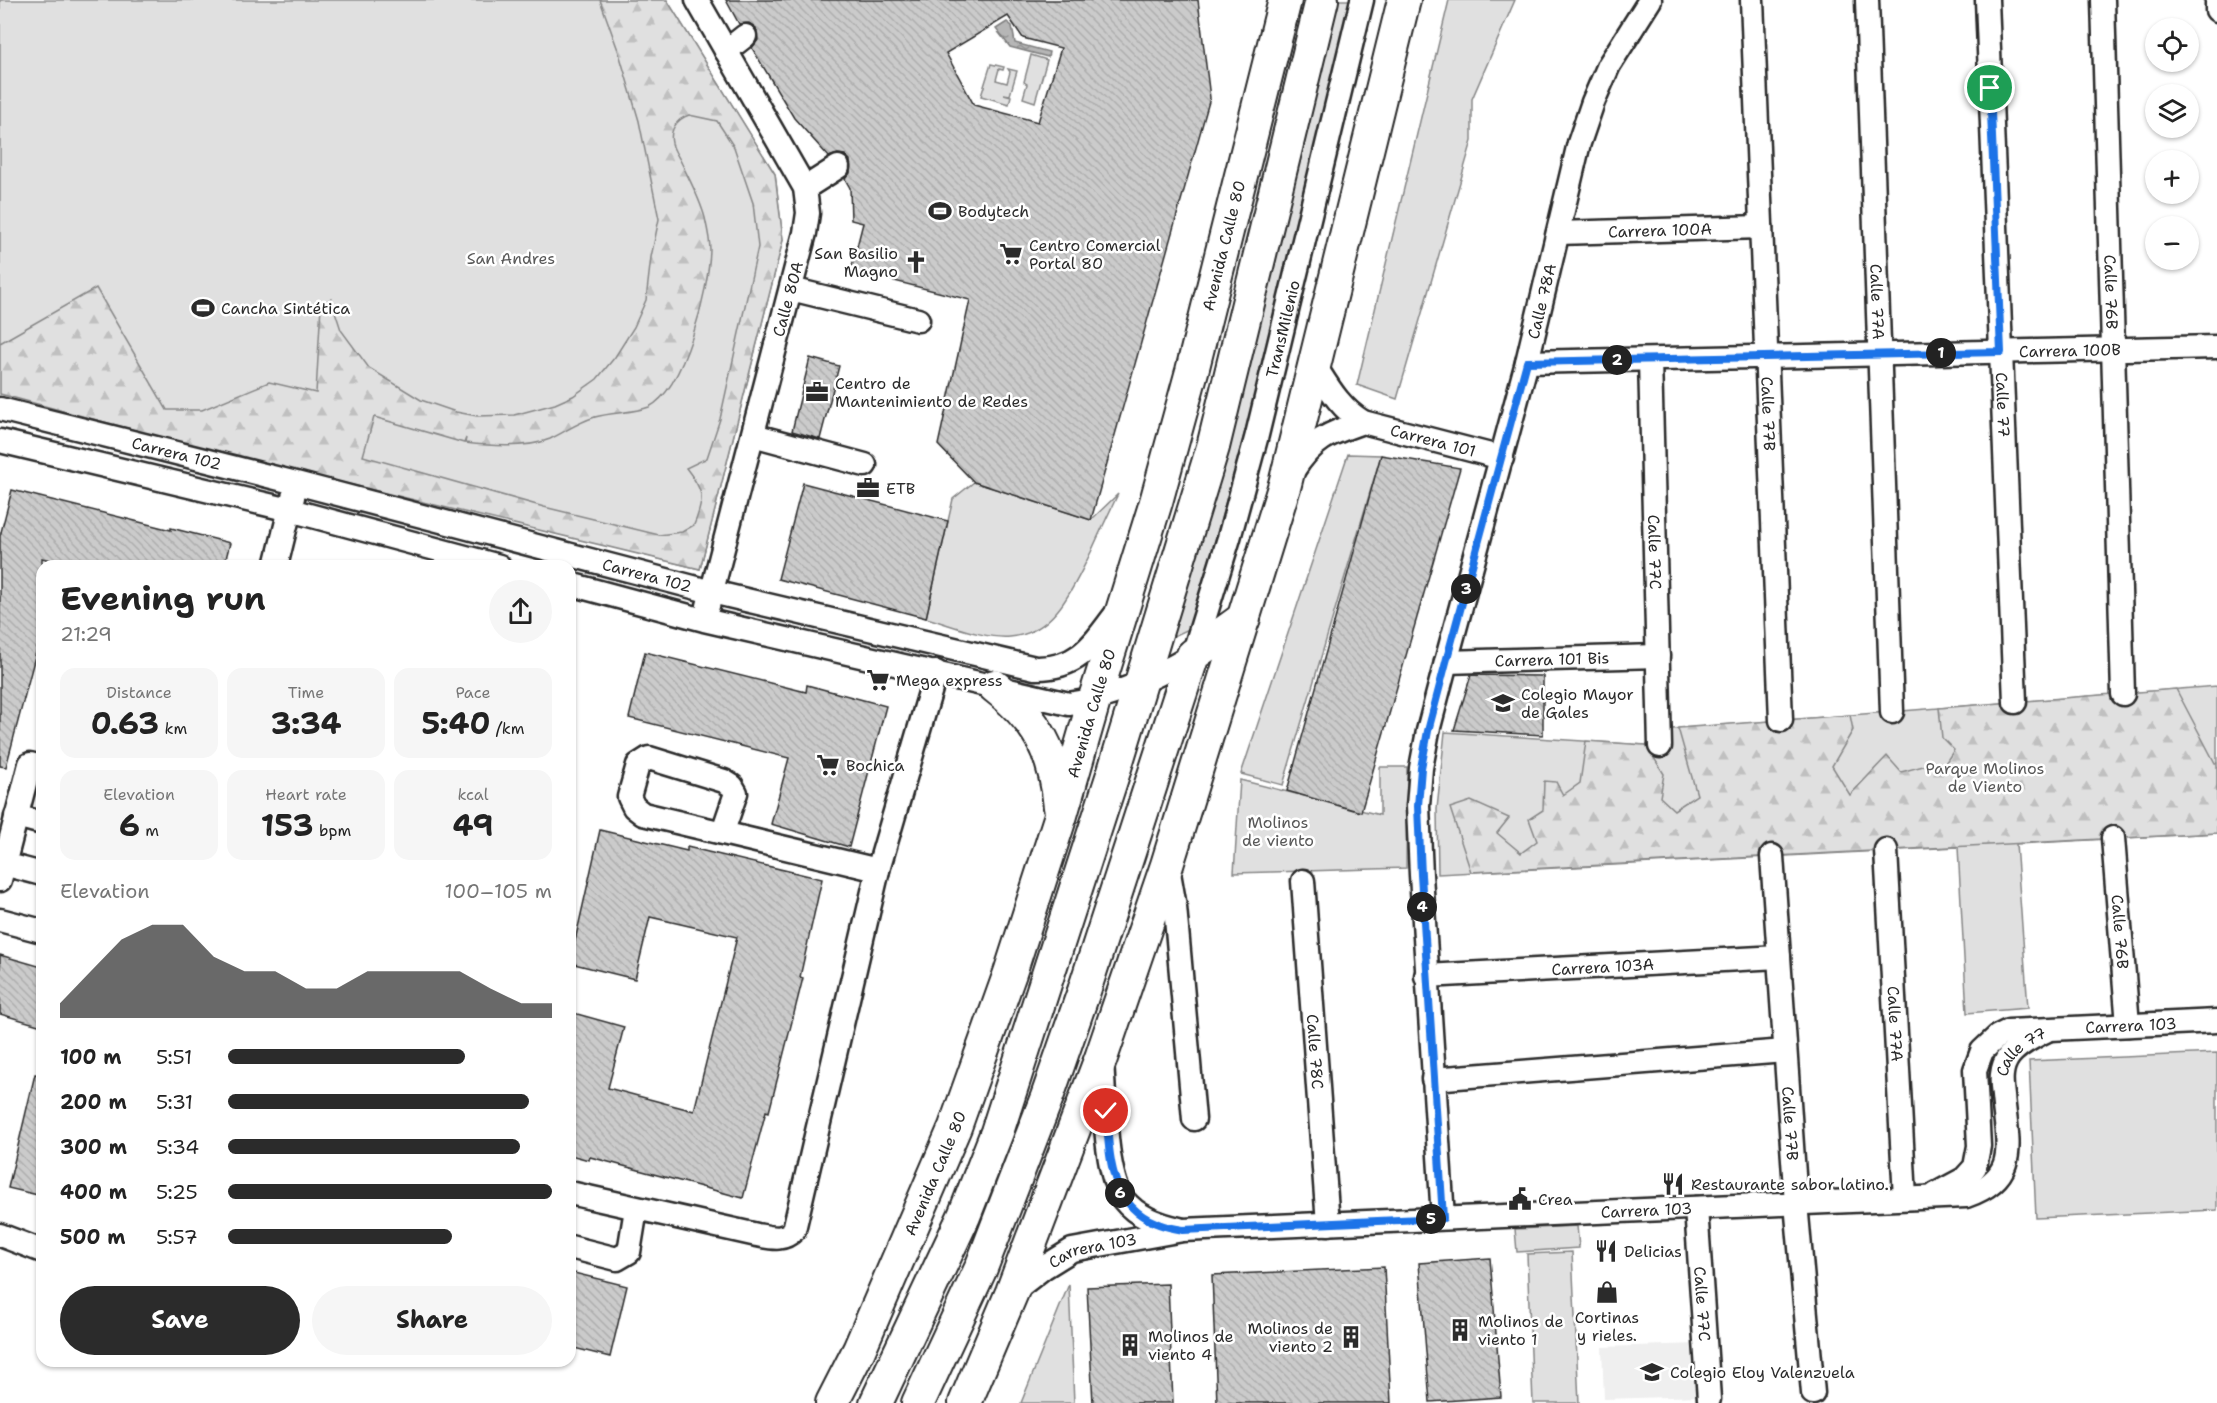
<!DOCTYPE html>
<meta charset="utf-8">
<style>
body{margin:0;font-family:"Shantell Sans",sans-serif;background:#f6f6f6;color:#222;height:100vh;display:flex;flex-direction:column;font-size:22px;white-space:nowrap}
*{box-sizing:border-box;margin:0}
p{font-size:20px;color:#767676}
.icon{flex:none;width:33px;height:33px;fill:none;stroke:currentColor;stroke-width:2;stroke-linecap:round;stroke-linejoin:round}
.map{position:relative;flex:1;overflow:hidden}
.panel{position:absolute;left:36px;top:560px;width:540px;height:807px;display:flex;flex-direction:column;background:#fff;border-radius:18px;box-shadow:0 2px 4px #0004}
.panel>*{flex:none}
.buttons{position:absolute;left:2145px;top:18px;display:grid;gap:12px}
.buttons a{display:grid;place-items:center;width:54px;height:54px;border-radius:50%;background:#fff;box-shadow:0 2px 4px #0004;font-size:30px}
.pin{position:absolute;display:grid;place-items:center;width:51px;height:51px;color:#fff;margin:-26px;border:3px solid #fff;border-radius:50%;box-shadow:0 2px 6px #0007}
.km{position:absolute;width:30px;height:30px;margin:-15px;border-radius:50%;background:#222;color:#fff;font-size:16px;line-height:30px;text-align:center}
.round{display:grid;place-items:center;flex:none;width:63px;height:63px;border-radius:32px;background:#f6f6f6}
.overview{display:flex;align-items:center;justify-content:space-between;height:102px;padding:0 24px}
h1{font-size:33px;font-weight:700;line-height:45px}
.figures{display:grid;grid-template-columns:repeat(3,1fr);gap:9px;height:102px;padding:6px 24px}
.figures div{display:grid;align-content:center;border-radius:15px;background:#f6f6f6;text-align:center}
.figures b{font-size:30px;font-weight:700}
.figures small{font-size:16px;font-weight:400}
.figures p{font-size:16px}
.chart{height:168px;padding:12px 24px}
.chart p{display:flex;justify-content:space-between}
.chart svg{width:100%;height:108px;margin-top:6px;fill:#2b2b2b;opacity:.7}
.primary-button{display:flex;gap:12px;margin-top:auto;padding:12px 24px}
.primary-button a{flex:1;height:69px;border-radius:36px;background:#2b2b2b;color:#fff;font-size:24px;font-weight:700;line-height:69px;text-align:center}
.primary-button a+a{background:#f6f6f6;color:#222}
ul{padding:0 24px;list-style:none;font-size:20px}
li{display:grid;grid-template-columns:96px 72px 1fr;align-items:center;height:45px}
li i{height:15px;border-radius:8px;background:#2b2b2b}
.map>svg:first-child{display:block}
.built{fill:#efefef}
.green{fill:#e0e0e0;stroke:#868686;stroke-width:1.5}
.forest{fill:url(#forest-firs);stroke:#868686;stroke-width:1.5;fill-rule:evenodd}
.water{fill:url(#water-ripples);stroke:#7e7e7e;stroke-width:1.5}
.building{fill:url(#building-back-hatch);stroke:#2b2b2b;stroke-width:1.5;fill-rule:evenodd}
.lines{fill:none;stroke-linecap:round;stroke-linejoin:round}
.minor-casing{stroke:#2b2b2b;stroke-width:27}
.highway-casing{stroke:#2b2b2b;stroke-width:36}
.minor{stroke:#fff;stroke-width:22}
.highway{stroke:#fff;stroke-width:32}
.route-casing{stroke:#fff;stroke-width:12}
.route{stroke:#1a73e8;stroke-width:8}
.labels{text-anchor:middle;dominant-baseline:central;stroke-width:5;stroke-linejoin:round;paint-order:stroke}
.poi-label{font-size:16px;fill:#2b2b2b;stroke:#fff;text-anchor:start}
.street-label{font-size:16px;fill:#2b2b2b;stroke:#fff}
.park-label{font-size:16px;fill:#585858;stroke:#fff}
</style>
<div class="map">
<svg width="2217" height="1403" viewBox="0 0 2217 1403">
<defs>
<pattern id="forest-firs" width="22" height="20" patternUnits="userSpaceOnUse" patternTransform="scale(1.5)"><rect width="22" height="20" fill="#e0e0e0"/><path d="M5 1l3.5 6h-7zM16 11l3.5 6h-7z" fill="#c0c0c0"/></pattern>
<pattern id="water-ripples" width="26" height="14" patternUnits="userSpaceOnUse" patternTransform="scale(1.5)"><rect width="26" height="14" fill="#b6b6b6"/><path d="M2 4q2-2 4 0t4 0M15 11q2-2 4 0t4 0" fill="none" stroke="#949494"/></pattern>
<pattern id="building-back-hatch" width="6" height="6" patternUnits="userSpaceOnUse" patternTransform="scale(1.5)"><rect width="6" height="6" fill="#cbcbcb"/><path d="M-1 5l2 2M0 0l6 6M5-1l2 2" fill="none" stroke="#aeaeae"/></pattern>
</defs>
<rect width="100%" height="100%" fill="#fff"/>
<filter id="ink" filterUnits="userSpaceOnUse"><feTurbulence type="fractalNoise" baseFrequency=".0167" numOctaves="2"/><feDisplacementMap in="SourceGraphic" scale="12" xChannelSelector="R" yChannelSelector="G"/><feConvolveMatrix kernelMatrix="1 2 1 2 8 2 1 2 1" color-interpolation-filters="sRGB"/></filter>
<g filter="url(#ink)">
<polygon class="built" points="1699,1344 1701,1396 1604,1399 1602,1347"/>
<g class="green">
<polygon points="0,0 667,0 775,174 783,240 700,569 0,394"/>
<polygon points="1337,0 1352,0 1258,384 1191,628 1170,638"/>
<polygon points="1449,0 1515,0 1472,99 1472,141 1397,399 1357,385"/>
<polygon points="1031,55 1047,60 1035,102 1023,98 1027,84 1024,82"/>
<polygon points="991,64 1004,67 1003,70 999,69 996,80 1007,83 1010,72 1008,69 1017,71 1010,95 1004,94 1011,96 1009,104 981,96"/>
<polygon points="1348,454 1381,455 1283,785 1241,774"/>
<path d="M974 482 1091 520 1118 494C1109 513 1100 532 1091 552 1074 586 1055 634 1010 637 983 639 952 625 926 618L953 499Z"/>
<polygon points="2217,686 2217,833 2016,844 2028,1008 1967,1013 1958,847 1438,874 1437,809 1445,732 1660,746 1660,730"/>
<polygon points="1380,767 1407,767 1406,868 1234,873 1240,780 1380,815"/>
<polygon points="2217,1053 2217,1210 2036,1218 2029,1061"/>
<polygon points="1577,1226 1579,1248 1517,1252 1515,1229"/>
<polygon points="1572,1252 1579,1403 1533,1403 1527,1254"/>
<polygon points="1069,1284 1074,1403 1021,1403"/>
</g>
<g class="forest">
<path d="M600 0H667L775 174 783 240 700 569 216 452 0 394V343L96 288 167 410H202L269 382 316 393 321 305 331 299 341 330 369 368 421 400 456 412 477 416 514 415 555 404 573 396 597 379 615 357 634 327 646 300 651 257 659 219 639 121 619 53ZM689 115 717 121 734 147 753 203 758 247 720 419 707 458 686 468C704 491 705 498 694 525L682 532 659 535 544 507 363 456 374 417 464 443 466 438 465 443C490 446 526 449 550 439 567 431 576 423 595 417 611 412 635 413 649 407 685 389 709 288 710 250 710 240 707 227 705 218 700 199 690 181 682 164 679 157 673 150 672 143 669 130 677 119 689 115Z"/>
<polygon points="2176,689 2215,763 2217,763 2217,833 1471,872 1450,808 1471,801 1509,818 1497,833 1521,853 1537,841 1529,819 1543,810 1544,781 1556,782 1563,795 1580,783 1586,741 1646,745 1664,774 1660,797 1674,810 1697,795 1678,728 1850,715 1853,730 1832,766 1850,795 1887,756 1901,772 1927,765 1940,771 1954,750 1942,738 1939,708"/>
</g>
<polygon class="water" points="1007,22 1012,26 1015,43 1049,52 1048,57 1010,47 996,29"/>
<g class="building">
<path d="M726 0H1198L1210 98 1091 520 974 482 938 445 970 300 851 270 863 223 851 220 850 188 845 179 850 173V160L845 155 838 154 829 157 794 118 752 48 758 40 756 28 749 23 739 24ZM1008 16 1023 38 1061 48 1038 122 974 105 946 53Z"/>
<polygon points="810,358 839,366 820,439 792,431"/>
<polygon points="1381,455 1460,468 1361,812 1287,791"/>
<polygon points="803,483 948,521 926,618 778,579"/>
<polygon points="12,490 171,530 171,528 230,543 224,566 73,566 42,558 42,630 6,767 0,766 0,536"/>
<polygon points="645,652 806,692 807,685 886,706 849,847 771,824 789,758 629,718"/>
<polygon points="1471,675 1543,676 1543,735 1454,730"/>
<polygon points="600,830 687,851 687,847 822,879 800,977 803,978 769,1112 766,1111 743,1198 590,1157 589,1160 570,1155 570,1012 624,1027 608,1088 694,1111 737,937 650,917 635,979 570,963"/>
<polygon points="0,955 42,967 42,1026 0,1014"/>
<polygon points="35,1074 42,1075 42,1196 8,1188"/>
<polygon points="1490,1258 1501,1397 1430,1402 1419,1263"/>
<polygon points="1384,1267 1391,1403 1217,1403 1212,1275"/>
<polygon points="570,1272 627,1286 610,1357 570,1347"/>
<polygon points="1168,1284 1173,1403 1093,1403 1087,1287"/>
</g>
<g class="lines">
<g class="minor-casing">
<g id="minor">
<polyline points="697,0 805,188 808,213 805,233 708,606"/>
<path id="s1" d="M1752 0 1781 720"/>
<path id="s2" d="M1867 0 1892 712"/>
<path id="s3" d="M1987 0 2015 702"/>
<path id="s4" d="M2103 0 2123 694"/>
<polyline points="2217,0 2217,10"/>
<polyline points="726,51 745,36"/>
<polyline points="805,188 838,167"/>
<path id="s5" d="M1558 233 1761 227"/>
<polyline points="791,289 918,320"/>
<path id="s6" d="M1650 360 1660 746"/>
<path id="s7" d="M1527 362 2217 347"/>
<path id="s8" d="M1315 366C1329 388 1340 408 1363 422L1502 458"/>
<path id="s9" d="M0 409 296 483 712 592 1035 668C1077 669 1092 646 1115 615"/>
<polyline points="753,435 865,465"/>
<polyline points="0,441 290,510 499,566"/>
<path d="M1293 471C1313 439 1328 434 1363 422"/>
<polyline points="276,566 293,497"/>
<path id="s10" d="M570 584 704 620 1069 704C1113 698 1155 678 1193 655L1229 538 1257 435 1362 0"/>
<path id="s11" d="M1446 662 1658 656"/>
<polyline points="16,816 42,823"/>
<polyline points="723,831 736,793 732,786 724,781 649,758 638,765 629,797 634,807 643,814 878,870"/>
<path id="s12" d="M2113 838 2128 1025"/>
<path id="s13" d="M1886 850 1905 1198"/>
<path id="s14" d="M1772 856 1796 1203 1813 1393"/>
<polyline points="4,864 42,874"/>
<polyline points="1168,867 1175,907 1194,1119"/>
<polyline points="0,880 30,764 42,767"/>
<path id="s15" d="M1303 881 1328 1224"/>
<polyline points="0,920 42,931"/>
<path id="s16" d="M1426 976 1779 957"/>
<path d="M1102 1062C1105 1096 1104 1172 1123 1199 1137 1217 1158 1224 1179 1229"/>
<polyline points="1433,1079 1785,1051"/>
<path d="M570 1193 757 1235C773 1238 783 1241 794 1230L878 870 936 672"/>
<path id="s17" d="M1936 1194 1964 1179 1975 1167 1979 1146 1975 1070 1982 1051 1998 1036 2008 1031 2217 1021"/>
<path id="s18" d="M1696 1208 1709 1399"/>
<path id="s19" d="M1443 1218 1421 875 1418 806 1421 768 1428 731 1446 662 1527 362 1579 143 1593 102 1609 65 1650 0"/>
<polyline points="0,1235 42,1251"/>
<polyline points="570,1247 617,1259 629,1252 636,1209"/>
<path id="s20" d="M1012 1292 1043 1268 1072 1250 1183 1230 1966 1196C2021 1177 2007 1143 2003 1096 2001 1082 2000 1068 2009 1056 2018 1044 2034 1037 2047 1030"/>
</g>
</g>
<g class="highway-casing">
<g id="highway">
<path d="M994 686C1037 719 1055 752 1060 807"/>
<path id="s21" d="M832 1403 859 1350 955 1127 1010 973 1061 815 1094 701 1156 502 1192 371 1285 0"/>
<polyline points="876,1403 964,1216 997,1132 1114,771 1213,447 1322,0"/>
<polyline points="918,1403 981,1268 1047,1097 1084,991 1193,655 1244,618"/>
<polyline points="965,1403 1012,1292 1101,1058 1167,865 1285,484 1404,0"/>
</g>
</g>
<use href="#minor" class="minor"/>
<use href="#highway" class="highway"/>
</g>
</g>
<g class="lines" filter="url(#ink)">
<g class="route-casing">
<path id="route" d="M1106 1111C1110 1156 1108 1203 1156 1223 1164 1227 1174 1228 1183 1230L1443 1218 1421 875 1418 806 1421 768 1428 731 1446 662 1527 362 2001 352 1990 88"/>
</g>
<use href="#route" class="route"/>
</g>
<defs>
<g id="stadium-bare" transform="scale(1.8)"><path d="M0-5a6.5 5 0 1 0 0 10a6.5 5 0 1 0 0-10ZM-3.5-1.8h7v3.6h-7Z" fill="#2b2b2b" stroke="#fff" stroke-width="2.5" paint-order="stroke"/></g>
<g id="supermarket-bare" transform="scale(1.8)"><path d="M-6-5.5h2.5l.6 2H6L4.5 2H-2.5L-4.4-4H-6ZM-1.5 3.2a1.3 1.3 0 1 0 .1 0ZM3 3.2a1.3 1.3 0 1 0 .1 0Z" fill="#2b2b2b" stroke="#fff" stroke-width="2.5" paint-order="stroke"/></g>
<g id="church-bare" transform="scale(1.8)"><path d="M-1.2-6h2.4v3.5h3.3v2.4h-3.3V6h-2.4V-.1h-3.3v-2.4h3.3Z" fill="#2b2b2b" stroke="#fff" stroke-width="2.5" paint-order="stroke"/></g>
<g id="office-bare" transform="scale(1.8)"><path d="M-6-3h4V-5.5h4V-3h4V5H-6ZM-1-4.5V-3h2v-1.5ZM-6 0V1H6V0Z" fill="#2b2b2b" stroke="#fff" stroke-width="2.5" paint-order="stroke"/></g>
<g id="school-bare" transform="scale(1.8)"><path d="M0-5L7-2L0 1L-7-2ZM-4 1L0 2.5L4 1V4Q0 6-4 4Z" fill="#2b2b2b" stroke="#fff" stroke-width="2.5" paint-order="stroke"/></g>
<g id="restaurant-bare" transform="scale(1.8)"><path d="M-5-6h1v4h1v-4h1v4h1v-4h1v5L-1.5 .5V6h-2V.5L-5-1ZM5-6V6H3V1.5H1.5Q1.5-4 5-6Z" fill="#2b2b2b" stroke="#fff" stroke-width="2.5" paint-order="stroke"/></g>
<g id="civic-bare" transform="scale(1.8)"><path d="M-.6-6.5H3V-4.5H.6V-3L4-1V1h2V6H-6V1h2V-1L-.6-3ZM-1.2 2.5V6h2.4V2.5Z" fill="#2b2b2b" stroke="#fff" stroke-width="2.5" paint-order="stroke"/></g>
<g id="shop-bare" transform="scale(1.8)"><path d="M-5-2.5h2.3a2.7 3.5 0 0 1 5.4 0H5L5.5 6h-11ZM-1.5-2.5h3a1.5 2.3 0 0 0-3 0Z" fill="#2b2b2b" stroke="#fff" stroke-width="2.5" paint-order="stroke"/></g>
<g id="building-bare" transform="scale(1.8)"><path d="M-4-6H4V6H1V3H-1V6H-4ZM-2.5-4.3h1.7v1.8h-1.7ZM.8-4.3h1.7v1.8H.8ZM-2.5-1h1.7V.8h-1.7ZM.8-1h1.7V.8H.8Z" fill="#2b2b2b" stroke="#fff" stroke-width="2.5" paint-order="stroke"/></g>
</defs>
<g fill-rule="evenodd">
<use href="#stadium-bare" x="940" y="211"/>
<use href="#supermarket-bare" x="1011" y="254"/>
<use href="#church-bare" x="916" y="262"/>
<use href="#stadium-bare" x="203" y="308"/>
<use href="#office-bare" x="817" y="392"/>
<use href="#office-bare" x="868" y="488"/>
<use href="#supermarket-bare" x="878" y="680"/>
<use href="#school-bare" x="1503" y="703"/>
<use href="#supermarket-bare" x="828" y="765"/>
<use href="#restaurant-bare" x="1673" y="1184"/>
<use href="#civic-bare" x="1520" y="1199"/>
<use href="#restaurant-bare" x="1606" y="1251"/>
<use href="#shop-bare" x="1607" y="1292"/>
<use href="#building-bare" x="1460" y="1330"/>
<use href="#building-bare" x="1351" y="1337"/>
<use href="#building-bare" x="1130" y="1345"/>
<use href="#school-bare" x="1652" y="1372"/>
</g>
<g class="labels">
<g class="poi-label">
<text x="958" y="211">Bodytech</text>
<text x="1029" y="245">Centro Comercial<tspan x="1029" dy="18">Portal 80</tspan></text>
<text x="898" y="253" text-anchor="end">San Basilio<tspan x="898" dy="18">Magno</tspan></text>
<text x="221" y="308">Cancha Sintética</text>
<text x="835" y="383">Centro de<tspan x="835" dy="18">Mantenimiento de Redes</tspan></text>
<text x="886" y="488">ETB</text>
<text x="896" y="680">Mega express</text>
<text x="1521" y="694">Colegio Mayor<tspan x="1521" dy="18">de Gales</tspan></text>
<text x="846" y="765">Bochica</text>
<text x="1691" y="1184">Restaurante sabor latino.</text>
<text x="1538" y="1199">Crea</text>
<text x="1624" y="1251">Delicias</text>
<text x="1607" y="1317" text-anchor="middle">Cortinas<tspan x="1607" dy="18">y rieles.</tspan></text>
<text x="1478" y="1321">Molinos de<tspan x="1478" dy="18">viento 1</tspan></text>
<text x="1333" y="1328" text-anchor="end">Molinos de<tspan x="1333" dy="18">viento 2</tspan></text>
<text x="1148" y="1336">Molinos de<tspan x="1148" dy="18">viento 4</tspan></text>
<text x="1670" y="1372">Colegio Eloy Valenzuela</text>
</g>
<g class="street-label">
<text stroke="none"><textPath href="#s5" startOffset="102">Carrera 100A</textPath></text>
<text stroke="none"><textPath href="#s21" startOffset="1224">Avenida Calle 80</textPath></text>
<text stroke="none"><textPath href="#s4" startOffset="292">Calle 76B</textPath></text>
<text transform="translate(788 299) rotate(-75)">Calle 80A</text>
<text stroke="none"><textPath href="#s19" startOffset="933">Calle 78A</textPath></text>
<text stroke="none"><textPath href="#s2" startOffset="302">Calle 77A</textPath></text>
<text stroke="none"><textPath href="#s10" startOffset="986">TransMilenio</textPath></text>
<text stroke="none"><textPath href="#s7" startOffset="543">Carrera 100B</textPath></text>
<text stroke="none"><textPath href="#s3" startOffset="405">Calle 77</textPath></text>
<text stroke="none"><textPath href="#s1" startOffset="414">Calle 77B</textPath></text>
<text stroke="none"><textPath href="#s8" startOffset="147">Carrera 101</textPath></text>
<text stroke="none"><textPath href="#s9" startOffset="182">Carrera 102</textPath></text>
<text stroke="none"><textPath href="#s6" startOffset="192">Calle 77C</textPath></text>
<text stroke="none"><textPath href="#s9" startOffset="668">Carrera 102</textPath></text>
<text stroke="none"><textPath href="#s11" startOffset="106">Carrera 101 Bis</textPath></text>
<text stroke="none"><textPath href="#s21" startOffset="738">Avenida Calle 80</textPath></text>
<text stroke="none"><textPath href="#s12" startOffset="94">Calle 76B</textPath></text>
<text stroke="none"><textPath href="#s16" startOffset="177">Carrera 103A</textPath></text>
<text stroke="none"><textPath href="#s13" startOffset="174">Calle 77A</textPath></text>
<text stroke="none"><textPath href="#s17" startOffset="322">Carrera 103</textPath></text>
<text stroke="none"><textPath href="#s15" startOffset="171">Calle 78C</textPath></text>
<text stroke="none"><textPath href="#s20" startOffset="1143">Calle 77</textPath></text>
<text stroke="none"><textPath href="#s14" startOffset="268">Calle 77B</textPath></text>
<text stroke="none"><textPath href="#s21" startOffset="252">Avenida Calle 80</textPath></text>
<text stroke="none"><textPath href="#s20" startOffset="650">Carrera 103</textPath></text>
<text stroke="none"><textPath href="#s20" startOffset="93">Carrera 103</textPath></text>
<text stroke="none"><textPath href="#s18" startOffset="96">Calle 77C</textPath></text>
</g>
<g class="park-label">
<text x="511" y="258">San Andres</text>
<text x="1985" y="768">Parque Molinos<tspan x="1985" dy="18">de Viento</tspan></text>
<text x="1278" y="822">Molinos<tspan x="1278" dy="18">de viento</tspan></text>
</g>
</g>
</svg>
<div class="buttons">
<a><svg class="icon" aria-label="locate" viewBox="0 0 24 24"><circle cx="12" cy="12" r="6"/><path d="M12 2v4M12 18v4M2 12h4M18 12h4"/></svg></a>
<a><svg class="icon" aria-label="layers" viewBox="0 0 24 24"><path d="M12 4l9 5-9 5-9-5zM3 14l9 5 9-5"/></svg></a>
<a>+</a>
<a>−</a>
</div>
<div class="pin" style="left:1990px;top:88px;background:#1e9e55"><svg class="icon" aria-label="arrive" viewBox="0 0 24 24"><path d="M6 21V4h12l-3 4 3 4H6"/></svg></div>
<div class="pin" style="left:1106px;top:1111px;background:#d93025"><svg class="icon" aria-label="check" viewBox="0 0 24 24"><path d="M5 12l5 5 9-10"/></svg></div>
<b class="km" style="left:1941px;top:353px">1</b>
<b class="km" style="left:1617px;top:360px">2</b>
<b class="km" style="left:1466px;top:589px">3</b>
<b class="km" style="left:1422px;top:907px">4</b>
<b class="km" style="left:1431px;top:1219px">5</b>
<b class="km" style="left:1120px;top:1193px">6</b>
<section class="panel">
<div class="overview"><div><h1>Evening run</h1><p>21:29</p></div><a class="round"><svg class="icon" aria-label="share" viewBox="0 0 24 24"><path d="M12 15V3M7 8l5-5 5 5M5 13v7h14v-7"/></svg></a></div>
<div class="figures">
<div><p>Distance</p><b>0.63<small> km</small></b></div>
<div><p>Time</p><b>3:34</b></div>
<div><p>Pace</p><b>5:40<small> /km</small></b></div>
</div>
<div class="figures">
<div><p>Elevation</p><b>6<small> m</small></b></div>
<div><p>Heart rate</p><b>153<small> bpm</small></b></div>
<div><p>kcal</p><b>49</b></div>
</div>
<div class="chart"><p><span>Elevation</span>100–105 m</p>
<svg viewBox="0 0 160 44" preserveAspectRatio="none"><path d="M0 44V38L10 25L20 12L30 6L40 6L50 19L60 25L70 25L80 32L90 32L100 25L110 25L120 25L130 25L140 32L150 38L160 38V44z"/></svg>
</div>
<ul>
<li><b>100 m</b>5:51<i style="width:73%"></i></li>
<li><b>200 m</b>5:31<i style="width:93%"></i></li>
<li><b>300 m</b>5:34<i style="width:90%"></i></li>
<li><b>400 m</b>5:25<i style="width:100%"></i></li>
<li><b>500 m</b>5:57<i style="width:69%"></i></li>
</ul>
<div class="primary-button"><a>Save</a><a>Share</a></div>
</section>
</div>
